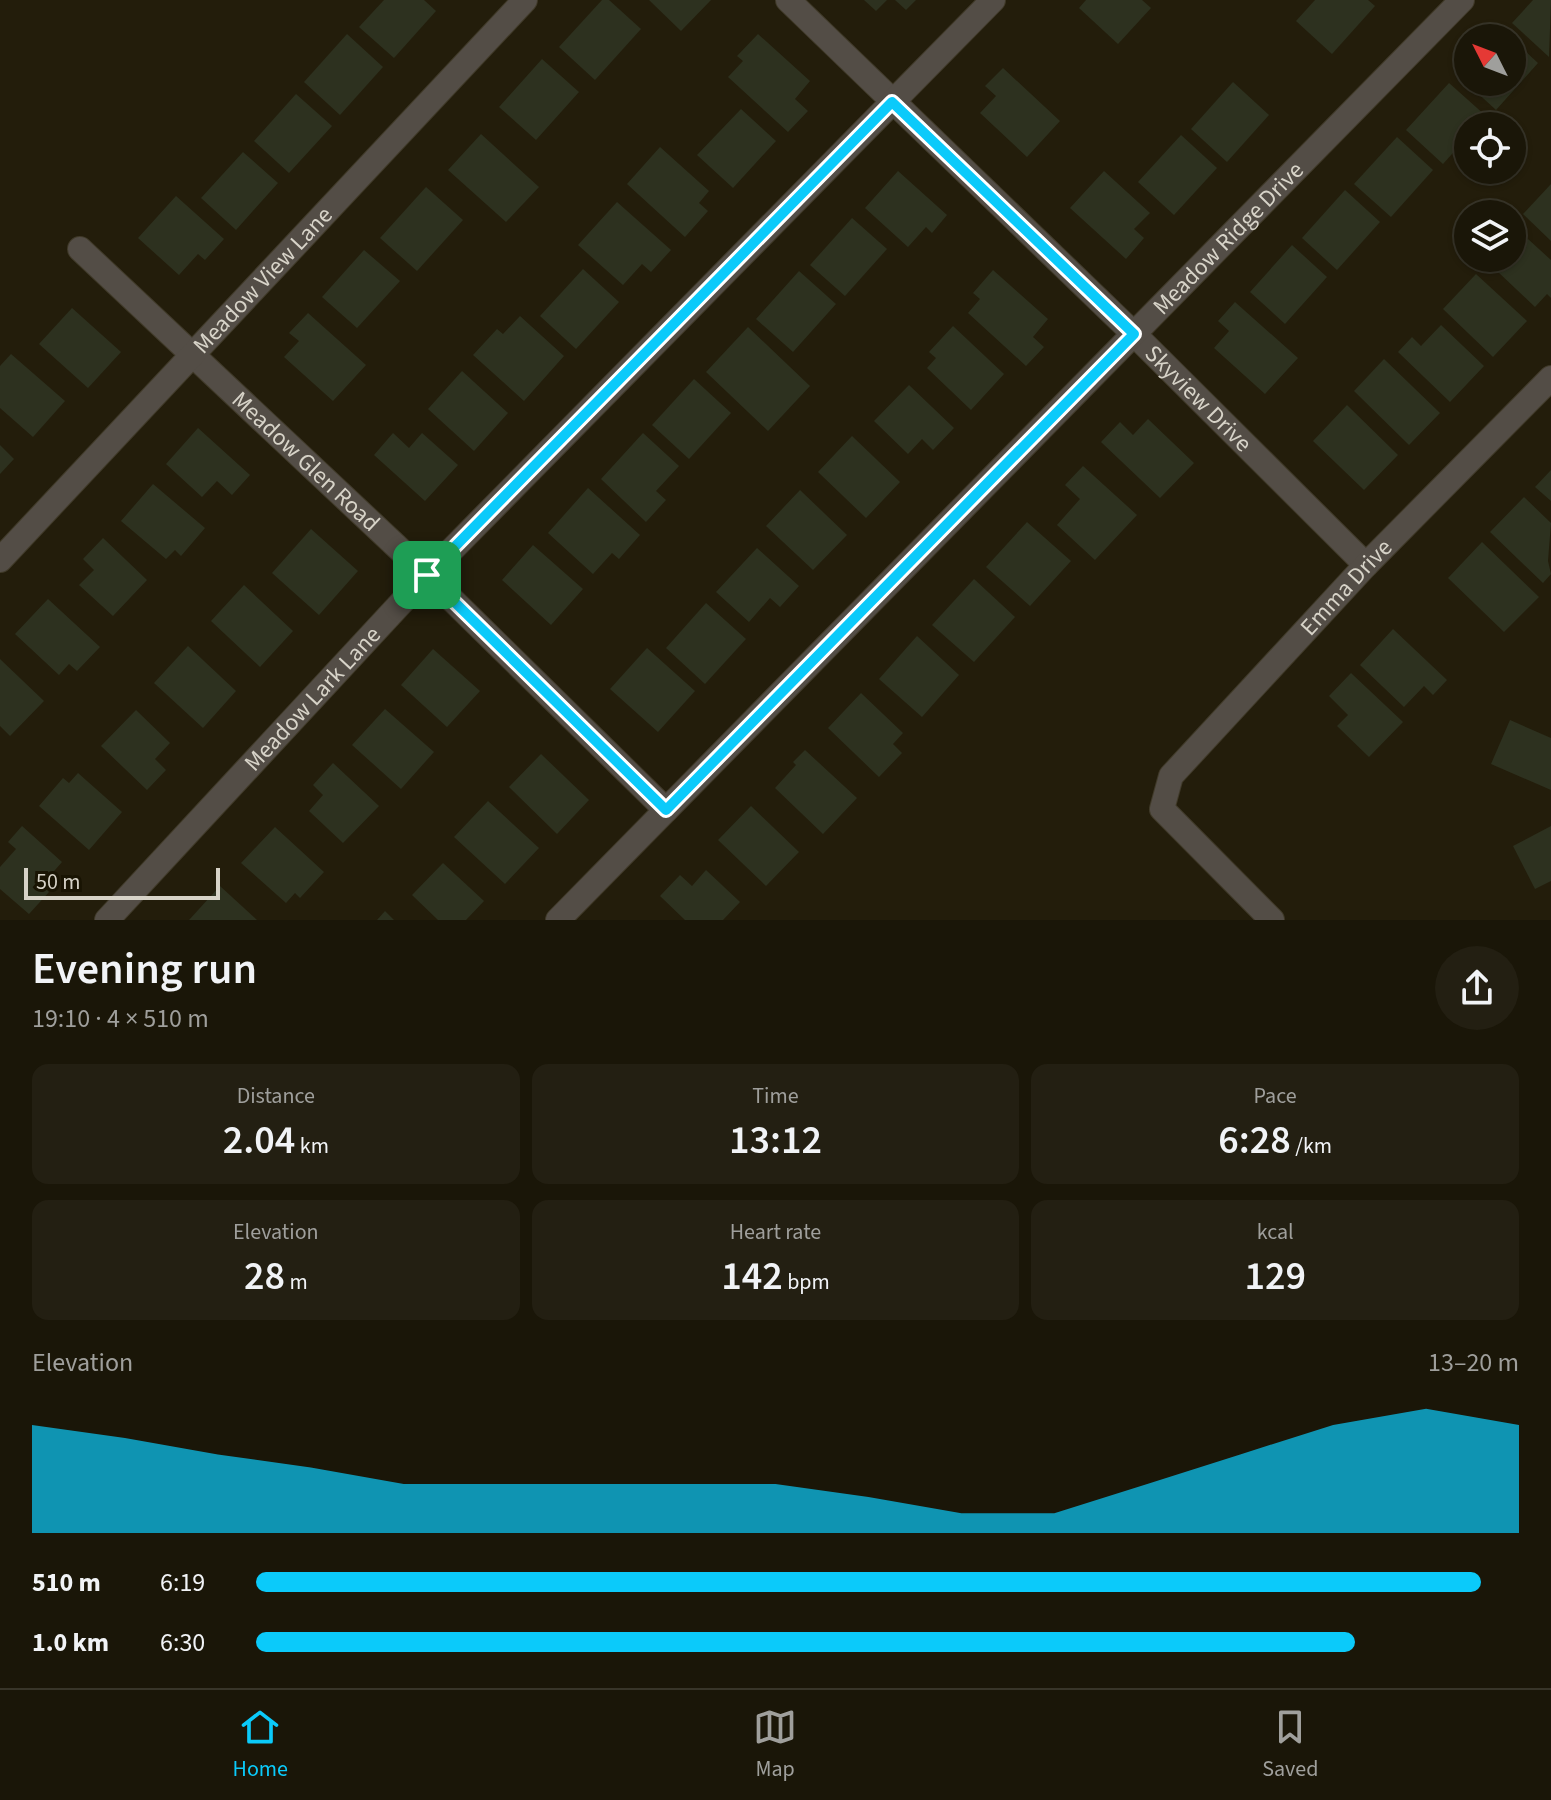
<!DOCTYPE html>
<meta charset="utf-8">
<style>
body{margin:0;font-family:"Source Sans 3",sans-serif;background:#231f12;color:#f1f3f6;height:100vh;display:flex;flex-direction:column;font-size:30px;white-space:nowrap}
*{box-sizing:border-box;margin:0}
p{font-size:26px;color:#9f9f9c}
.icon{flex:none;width:44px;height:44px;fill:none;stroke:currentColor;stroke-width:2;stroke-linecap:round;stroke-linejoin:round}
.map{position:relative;height:920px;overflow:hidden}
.details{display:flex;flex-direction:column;background:#1a1608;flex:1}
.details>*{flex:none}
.needle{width:52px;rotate:312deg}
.controls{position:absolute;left:1454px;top:24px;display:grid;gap:16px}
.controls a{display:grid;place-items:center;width:72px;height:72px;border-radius:50%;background:#1a1608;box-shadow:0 2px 6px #0004,0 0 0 2px #383529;font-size:40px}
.scale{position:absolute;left:24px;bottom:20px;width:196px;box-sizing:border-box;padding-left:8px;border:4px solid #d7d3c8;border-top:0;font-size:22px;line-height:28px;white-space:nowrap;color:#d7d3c8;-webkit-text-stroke:6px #191403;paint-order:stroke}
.pin{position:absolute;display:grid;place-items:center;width:68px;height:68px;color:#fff;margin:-34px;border-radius:16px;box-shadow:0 4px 12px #0006}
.round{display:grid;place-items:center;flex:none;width:84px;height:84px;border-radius:42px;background:#231f12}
.headline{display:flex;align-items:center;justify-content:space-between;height:136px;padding:0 32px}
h1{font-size:44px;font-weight:600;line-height:60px}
.stats{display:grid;grid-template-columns:repeat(3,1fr);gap:12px;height:136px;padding:8px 32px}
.stats div{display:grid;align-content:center;border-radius:16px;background:#231f12;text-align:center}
.stats b{font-size:40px;font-weight:600}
.stats small{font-size:22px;font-weight:400}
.stats p{font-size:22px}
.chart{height:224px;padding:16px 32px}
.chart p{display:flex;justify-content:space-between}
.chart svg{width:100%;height:144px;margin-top:8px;fill:#0bcafa;opacity:.7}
ul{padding:0 32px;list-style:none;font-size:26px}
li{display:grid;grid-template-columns:128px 96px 1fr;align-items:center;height:60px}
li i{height:20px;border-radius:10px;background:#0bcafa}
.tab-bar{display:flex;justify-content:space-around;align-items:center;height:112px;border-top:2px solid #383529;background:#1a1608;font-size:22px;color:#9f9f9c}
.tab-bar a{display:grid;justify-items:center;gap:4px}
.tab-bar .current{color:#0bcafa}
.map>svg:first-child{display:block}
.building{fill:#2d311f}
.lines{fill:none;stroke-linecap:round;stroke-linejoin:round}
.minor-casing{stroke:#403a29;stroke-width:26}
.minor{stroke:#534d46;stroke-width:24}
.route-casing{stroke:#fff;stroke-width:16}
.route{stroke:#0bcafa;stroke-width:10}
.labels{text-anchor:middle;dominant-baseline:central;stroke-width:6;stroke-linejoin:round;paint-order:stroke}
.street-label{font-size:24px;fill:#d7d3c8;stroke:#191403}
</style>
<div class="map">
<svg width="1551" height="920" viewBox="0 0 1551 920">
<rect width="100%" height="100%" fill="#231d0b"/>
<g class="building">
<polygon points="384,0 424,0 436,11 394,58 359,27"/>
<polygon points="602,0 609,0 641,29 595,80 559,47"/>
<polygon points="649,0 711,0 681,31"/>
<polygon points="864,0 887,0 876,11"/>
<polygon points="895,0 916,0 906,10"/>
<polygon points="1086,0 1142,0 1151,8 1118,44 1079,8"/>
<polygon points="1315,0 1368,0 1375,6 1332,54 1296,21"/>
<polygon points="1533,0 1551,0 1549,57 1512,23"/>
<polygon points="1502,30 1511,38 1495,38"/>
<polygon points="347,34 383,67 340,115 304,82"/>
<polygon points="758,34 810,81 795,99 808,111 788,132 728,77 743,61 737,56"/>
<polygon points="1512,39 1538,63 1496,110 1460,77 1468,68 1468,82 1512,82"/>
<polygon points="542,59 579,92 536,140 499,107"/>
<polygon points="1003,68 1060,121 1027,157 980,113 996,96 985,86"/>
<polygon points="1233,82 1269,115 1227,162 1191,129"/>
<polygon points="1449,83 1486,116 1477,126 1468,126 1468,136 1443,164 1406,130"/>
<polygon points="296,94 332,126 289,173 254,141"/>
<polygon points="741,109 776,141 733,188 697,155"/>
<polygon points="481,134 539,187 506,222 448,170"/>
<polygon points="1181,135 1217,168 1174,215 1138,182"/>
<polygon points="1397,137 1433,170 1391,217 1354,184"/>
<polygon points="660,147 709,191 699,203 708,211 685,237 627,184"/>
<polygon points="243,152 278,183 236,230 201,198"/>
<polygon points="898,171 947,215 932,233 926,227 908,247 865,208"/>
<polygon points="1104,171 1150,213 1134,229 1144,238 1126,259 1070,208"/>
<polygon points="1551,184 1551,241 1523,214"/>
<polygon points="426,187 463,220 417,271 380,238"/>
<polygon points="1345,190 1380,222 1337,270 1302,238"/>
<polygon points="176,196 224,239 205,260 198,254 179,275 138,238"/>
<polygon points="617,202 671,250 651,272 642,264 623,285 578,245"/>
<polygon points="852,218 887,249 845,296 810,265"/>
<polygon points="1528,239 1551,260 1551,298 1547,294 1535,307 1497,271"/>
<polygon points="1292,245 1327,277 1285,324 1250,292"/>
<polygon points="364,250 400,281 357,328 322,297"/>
<polygon points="583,269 619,302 576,349 540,316"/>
<polygon points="993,270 1048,319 1033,337 1044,347 1026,366 968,313 980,299 973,293"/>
<polygon points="799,271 836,304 793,352 756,319"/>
<polygon points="1476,274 1527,321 1493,357 1443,309"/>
<polygon points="1235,302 1298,358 1265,394 1214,348 1229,331 1218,321"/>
<polygon points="72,308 121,352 88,388 39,344"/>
<polygon points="308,313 366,365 333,401 284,357 299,341 289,333"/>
<polygon points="520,316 564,356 524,401 473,355 497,329 503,334"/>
<polygon points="1441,325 1484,366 1450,402 1398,352 1412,337 1421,346"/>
<polygon points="953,326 1004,374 971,410 927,368 936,358 929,352"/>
<polygon points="748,327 810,386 768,431 706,372"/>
<polygon points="11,354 65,401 33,437 0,408 0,366"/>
<polygon points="1384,359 1440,413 1409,445 1354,391"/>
<polygon points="462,371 508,413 474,451 428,409"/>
<polygon points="694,379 731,413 689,459 652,425"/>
<polygon points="909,385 954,428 933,450 922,439 908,454 874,421"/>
<polygon points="1347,405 1398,455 1364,490 1313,441"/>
<polygon points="1148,419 1194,463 1160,498 1101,442 1120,422 1133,435"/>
<polygon points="198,428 250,475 232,495 217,481 202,497 166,464"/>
<polygon points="393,433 409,448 422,433 458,465 425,501 374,455"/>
<polygon points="643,433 679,466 656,491 666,500 646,522 601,479"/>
<polygon points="852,436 900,482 866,518 818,472"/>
<polygon points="0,445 14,459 0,474"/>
<polygon points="1083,466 1137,515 1095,560 1057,525 1080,499 1065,485"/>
<polygon points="1551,470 1551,501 1535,487"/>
<polygon points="153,484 205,528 181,556 175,550 166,559 121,521"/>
<polygon points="588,488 640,535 619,559 612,553 593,574 548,533"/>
<polygon points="800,490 847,535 813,570 766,526"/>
<polygon points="1524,497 1551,523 1548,561 1551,574 1543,583 1490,532"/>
<polygon points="1027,522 1071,561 1030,606 986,567"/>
<polygon points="311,529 358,571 319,615 272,573"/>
<polygon points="103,538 147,580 113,616 79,585 94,570 83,559"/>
<polygon points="1482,542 1539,597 1504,632 1448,578"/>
<polygon points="533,545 583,589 551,625 502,580"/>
<polygon points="757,548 799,586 780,607 770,598 749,622 716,592"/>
<polygon points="974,579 1015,617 974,662 932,625"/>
<polygon points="244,585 293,631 260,667 211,621"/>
<polygon points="48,599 100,647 77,671 69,664 59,675 15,634"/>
<polygon points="706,603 746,639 705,684 666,648"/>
<polygon points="1393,629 1447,680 1433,695 1424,686 1404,707 1360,665"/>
<polygon points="917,636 959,675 922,717 879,679"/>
<polygon points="188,646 236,691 203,728 154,683"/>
<polygon points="647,648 695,691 658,732 610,689"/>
<polygon points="433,649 480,691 447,727 401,685"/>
<polygon points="0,659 44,701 10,736 0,726"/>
<polygon points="1351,673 1403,722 1369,757 1337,726 1348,715 1329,696"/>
<polygon points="861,693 903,733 893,744 902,753 879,777 828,728"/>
<polygon points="385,709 434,752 401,789 352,745"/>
<polygon points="136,710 170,743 155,759 166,770 147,790 101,746"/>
<polygon points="1510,720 1551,738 1551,790 1491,764"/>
<polygon points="805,750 857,798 823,834 775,788 796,765 793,762"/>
<polygon points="541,754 589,800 557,834 509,787"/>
<polygon points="333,763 379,806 343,843 309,811 323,795 313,785"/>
<polygon points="78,773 122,812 89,850 39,806 63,778 69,783"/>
<polygon points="488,801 539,848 505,884 454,837"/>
<polygon points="751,806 799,852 766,886 718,840"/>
<polygon points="22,826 62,862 42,885 49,892 29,914 0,889 0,867 16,849 8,842"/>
<polygon points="1551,826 1551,881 1535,889 1513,846"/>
<polygon points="275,827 324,872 300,898 295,893 286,903 241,863"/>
<polygon points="443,863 484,901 466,920 438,920 412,895"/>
<polygon points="706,870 740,902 723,920 685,920 660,896 680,875 692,886"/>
<polygon points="220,886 257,920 189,920"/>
<polygon points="385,911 394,920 377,920"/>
</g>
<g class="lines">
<g class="minor-casing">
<g id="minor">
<path id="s1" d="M788 0 1134 334 1366 565"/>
<path id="s2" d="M80 249 427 575 666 810"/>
<path id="s3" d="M0 560 525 0"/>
<path id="s4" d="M107 920 427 575 993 0"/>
<path id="s5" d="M558 920 1462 0"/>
<path id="s6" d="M1272 920 1162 809 1171 776 1366 565 1551 378"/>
</g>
</g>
<use href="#minor" class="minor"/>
</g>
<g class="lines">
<g class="route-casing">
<polygon id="route" points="892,102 1134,334 666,810 427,575"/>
</g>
<use href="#route" class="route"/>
</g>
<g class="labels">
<g class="street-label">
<text stroke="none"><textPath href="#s5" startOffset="956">Meadow Ridge Drive</textPath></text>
<text stroke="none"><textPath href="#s3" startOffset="384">Meadow View Lane</textPath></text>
<text stroke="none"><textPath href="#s1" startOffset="572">Skyview Drive</textPath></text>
<text stroke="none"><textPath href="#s2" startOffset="310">Meadow Glen Road</textPath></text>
<text stroke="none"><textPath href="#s6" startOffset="448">Emma Drive</textPath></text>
<text stroke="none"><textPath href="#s4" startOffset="302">Meadow Lark Lane</textPath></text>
</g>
</g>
</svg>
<div class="controls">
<a><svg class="needle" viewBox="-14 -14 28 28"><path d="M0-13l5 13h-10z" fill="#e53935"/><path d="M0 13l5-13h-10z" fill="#9f9f9c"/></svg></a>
<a><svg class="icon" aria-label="locate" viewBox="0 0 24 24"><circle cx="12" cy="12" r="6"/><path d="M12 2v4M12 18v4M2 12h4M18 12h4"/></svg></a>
<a><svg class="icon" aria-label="layers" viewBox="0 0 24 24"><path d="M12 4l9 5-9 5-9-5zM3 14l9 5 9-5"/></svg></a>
</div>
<div class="scale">50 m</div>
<div class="pin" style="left:427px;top:575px;background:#1e9e55"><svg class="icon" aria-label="arrive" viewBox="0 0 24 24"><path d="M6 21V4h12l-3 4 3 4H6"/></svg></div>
</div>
<section class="details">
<div class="headline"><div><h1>Evening run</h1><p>19:10 · 4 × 510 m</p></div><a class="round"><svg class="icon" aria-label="share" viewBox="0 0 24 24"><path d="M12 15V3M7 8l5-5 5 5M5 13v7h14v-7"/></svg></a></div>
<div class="stats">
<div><p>Distance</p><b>2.04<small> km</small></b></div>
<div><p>Time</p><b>13:12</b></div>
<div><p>Pace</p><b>6:28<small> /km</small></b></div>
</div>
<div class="stats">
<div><p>Elevation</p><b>28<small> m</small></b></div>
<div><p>Heart rate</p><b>142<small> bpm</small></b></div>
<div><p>kcal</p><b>129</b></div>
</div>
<div class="chart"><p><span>Elevation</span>13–20 m</p>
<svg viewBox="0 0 160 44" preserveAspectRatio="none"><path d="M0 44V11L10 15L20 20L30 24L40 29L50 29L60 29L70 29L80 29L90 33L100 38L110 38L120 29L130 20L140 11L150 6L160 11V44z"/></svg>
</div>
<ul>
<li><b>510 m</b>6:19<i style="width:97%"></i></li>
<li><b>1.0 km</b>6:30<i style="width:87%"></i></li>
</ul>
</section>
<nav class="tab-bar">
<a class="current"><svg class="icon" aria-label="home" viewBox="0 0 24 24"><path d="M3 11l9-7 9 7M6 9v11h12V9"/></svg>Home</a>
<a><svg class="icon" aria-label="map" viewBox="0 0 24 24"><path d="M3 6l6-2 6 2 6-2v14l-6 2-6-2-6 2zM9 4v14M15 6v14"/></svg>Map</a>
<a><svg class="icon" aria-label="saved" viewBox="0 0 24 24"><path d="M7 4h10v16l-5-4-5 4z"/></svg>Saved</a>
</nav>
